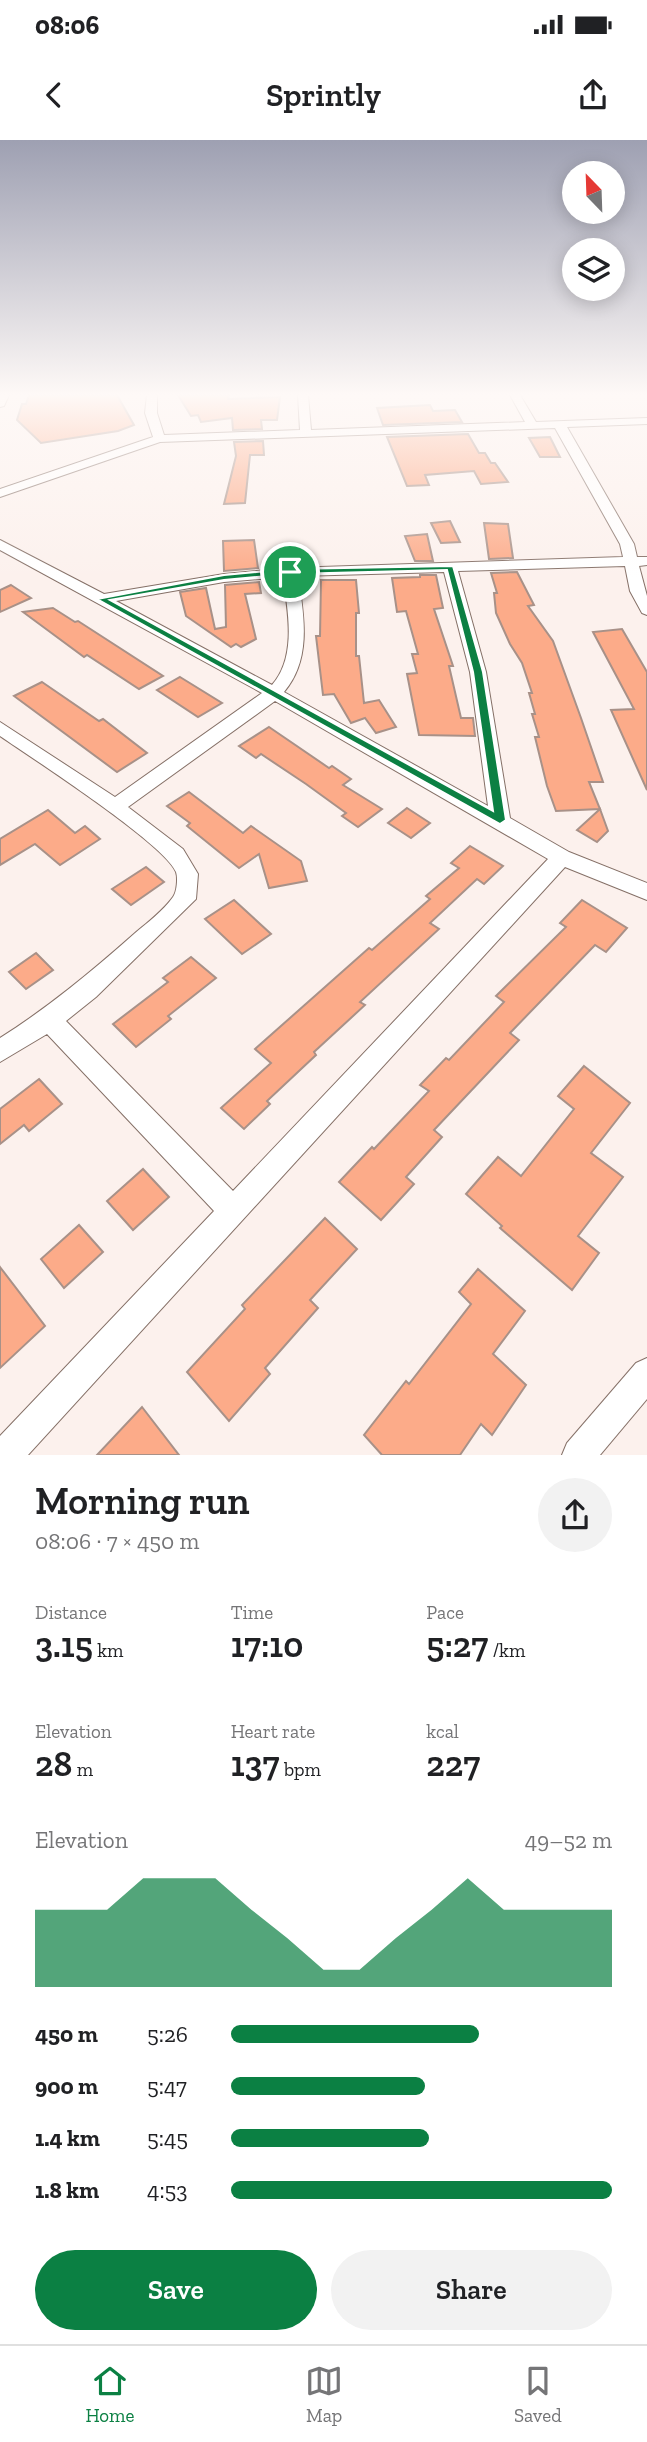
<!DOCTYPE html>
<meta charset="utf-8">
<style>
body{margin:0;font-family:"Zilla Slab",serif;background:#f2f2f2;color:#202124;height:100vh;display:flex;flex-direction:column;font-size:26px;white-space:nowrap}
*{box-sizing:border-box;margin:0}
p{font-size:23px;color:#757577}
.icon{flex:none;width:38px;height:38px;fill:none;stroke:currentColor;stroke-width:2;stroke-linecap:round;stroke-linejoin:round}
.map{position:relative;height:1315px;overflow:hidden}
.side{display:flex;flex-direction:column;background:#fff;flex:1}
.side>*{flex:none}
.needle{width:46px;rotate:337deg}
.buttons{position:absolute;left:562px;top:21px;display:grid;gap:14px}
.buttons a{display:grid;place-items:center;width:63px;height:63px;border-radius:50%;background:#fff;box-shadow:0 4px 18px #0003;font-size:35px}
.pin{position:absolute;display:grid;place-items:center;width:60px;height:60px;color:#fff;margin:-30px;border:4px solid #fff;border-radius:50%;box-shadow:0 2px 7px #0007}
.round{display:grid;place-items:center;flex:none;width:74px;height:74px;border-radius:37px;background:#f2f2f2}
.summary{display:flex;align-items:center;justify-content:space-between;height:119px;padding:0 35px}
h1{font-size:38px;font-weight:600;line-height:52px}
.figures{display:grid;grid-template-columns:repeat(3,1fr);gap:10px;height:119px;padding:7px 35px}
.figures div{display:grid;align-content:center}
.figures b{font-size:35px;font-weight:600}
.figures small{font-size:19px;font-weight:400}
.figures p{font-size:19px}
.chart{height:196px;padding:14px 35px}
.chart p{display:flex;justify-content:space-between}
.chart svg{width:100%;height:126px;margin-top:7px;fill:#0b8043;opacity:.7}
.action{display:flex;gap:14px;margin-top:auto;padding:14px 35px}
.action a{flex:1;height:80px;border-radius:42px;background:#0b8043;color:#fff;font-size:28px;font-weight:600;line-height:80px;text-align:center}
.action a+a{background:#f2f2f2;color:#202124}
ul{padding:0 35px;list-style:none;font-size:23px}
li{display:grid;grid-template-columns:112px 84px 1fr;align-items:center;height:52px}
li i{height:18px;border-radius:9px;background:#0b8043}
.status{display:flex;justify-content:space-between;align-items:center;height:49px;padding:0 35px;background:#fff;direction:ltr}
.status svg{height:19px;fill:currentColor}
header{display:flex;justify-content:space-between;align-items:center;height:91px;padding:0 35px;background:#fff;font-size:32px;font-weight:600}
.menu{display:flex;justify-content:space-around;align-items:center;height:98px;border-top:2px solid #e0e0e0;background:#fff;font-size:19px;color:#757577}
.menu a{display:grid;justify-items:center;gap:4px}
.menu .active{color:#0b8043}
.map>svg:first-child{display:block}
.building{fill:#fcab89;stroke:#a89188;stroke-width:2}
.lines{fill:none;stroke-linecap:round;stroke-linejoin:round}
.street-casing{stroke:#857067;stroke-width:2}
.street{fill:#fff;fill-rule:evenodd}
.route{fill:#0b8043;stroke:#fff;stroke-width:2;fill-rule:evenodd}
</style>
<div class="status"><b>08:06</b><svg viewBox="0 0 49 12"><path d="M0 12V9h3v3zM5 12V6h3v6zM10 12V3h3v9zM15 12V0h3v12zM26 1h20v11H26zM47 4h2v5h-2z"/></svg></div>
<header><svg class="icon" aria-label="back" viewBox="0 0 24 24"><path d="M15 5l-7 7 7 7"/></svg>Sprintly<svg class="icon" aria-label="share" viewBox="0 0 24 24"><path d="M12 15V3M7 8l5-5 5 5M5 13v7h14v-7"/></svg></header>
<div class="map">
<svg width="647" height="1315" viewBox="0 0 647 1315">
<rect width="100%" height="100%" fill="#fcf1ed"/>
<g class="building">
<polygon points="29,255 117,255 134,285 118,291 41,303 17,280 22,264 26,264"/>
<polygon points="178,255 229,255 228,259 280,257 277,280 261,280 262,289 233,290 232,278 201,282 198,275 191,276"/>
<polygon points="430,265 433,271 455,270 462,282 383,285 377,268"/>
<polygon points="468,294 479,313 485,313 491,323 495,323 508,342 481,344 474,331 425,335 429,345 407,346 387,297"/>
<polygon points="550,297 560,317 540,317 529,298"/>
<polygon points="263,301 264,315 250,315 245,363 224,364 236,316 234,302"/>
<polygon points="450,381 460,402 441,403 431,383"/>
<polygon points="484,383 508,384 513,418 489,419"/>
<polygon points="427,394 433,421 415,421 405,396"/>
<polygon points="254,400 258,428 224,431 223,401"/>
<polygon points="517,432 534,465 528,466 553,501 581,578 603,642 589,642 600,669 556,671 547,646 535,597 539,597 532,574 535,574 529,553 532,553 522,523 510,504 496,473 494,453 497,453 491,433"/>
<polygon points="420,435 436,435 443,468 434,469 453,526 449,526 461,578 473,578 475,596 419,595 407,534 417,533 412,514 418,514 406,471 397,472 392,438 420,437"/>
<polygon points="321,440 356,440 359,473 356,473 356,516 359,516 364,563 379,560 396,587 376,593 365,578 351,583 334,554 323,555 316,496 320,496"/>
<polygon points="259,442 261,453 245,454 256,499 241,507 236,504 231,507 186,476 180,452 206,448 215,489 226,487 225,445"/>
<polygon points="11,445 31,458 0,472 0,450"/>
<polygon points="53,468 75,482 78,481 163,536 139,549 87,515 84,517 23,472"/>
<polygon points="622,489 647,532 647,650 611,570 634,569 593,492"/>
<polygon points="180,537 222,563 198,577 157,550"/>
<polygon points="42,542 99,581 103,579 147,613 117,632 14,556"/>
<polygon points="269,587 329,628 332,626 351,639 343,645 382,669 358,687 342,676 346,673 306,644 261,614 256,618 239,606"/>
<polygon points="189,652 243,693 251,686 301,721 307,741 269,748 259,714 239,728 187,686 190,683 167,666"/>
<polygon points="407,668 430,683 411,698 388,683"/>
<polygon points="600,669 608,691 597,702 577,690"/>
<polygon points="48,670 75,693 85,686 100,699 60,725 35,704 0,725 0,699"/>
<polygon points="470,706 503,726 484,744 477,739 430,783 439,789 360,862 365,865 314,912 316,915 267,961 270,964 244,989 221,968 271,923 255,909 369,808 372,810 430,759 426,756 459,728 451,723"/>
<polygon points="146,727 164,742 131,765 112,749"/>
<polygon points="234,760 271,794 242,814 205,779"/>
<polygon points="582,760 627,788 606,812 595,805 510,893 519,900 434,990 442,997 406,1037 414,1044 381,1080 339,1042 372,1007 374,1009 429,951 420,945 446,918 449,920 504,862 496,856 566,787 560,783"/>
<polygon points="36,813 53,830 26,849 9,832"/>
<polygon points="191,817 216,838 168,876 171,879 136,907 113,884 168,842 163,838"/>
<polygon points="584,926 630,963 591,1013 623,1037 578,1096 599,1113 572,1150 500,1088 502,1086 466,1054 498,1017 521,1036 574,969 558,956"/>
<polygon points="39,939 62,964 29,991 24,985 0,1004 0,969"/>
<polygon points="143,1029 169,1057 133,1090 107,1061"/>
<polygon points="325,1078 357,1109 310,1160 318,1168 265,1228 270,1234 229,1281 187,1232 245,1169 242,1165"/>
<polygon points="79,1085 103,1112 64,1148 41,1119"/>
<polygon points="0,1127 45,1186 0,1228"/>
<polygon points="478,1129 525,1171 493,1214 526,1245 492,1295 481,1284 460,1315 382,1315 364,1295 406,1241 409,1244 471,1164 459,1152"/>
<polygon points="142,1267 179,1315 97,1315"/>
</g>
<g class="lines">
<g class="street-casing">
<g id="street">
<polygon points="0,255 9,255 4,266 0,267"/>
<path d="M147 255H157V273L164 295 300 290 298 255H308L311 290 525 282 510 255H520L536 282 647 278V284L567 287 634 404 637 417H647V425L639 426 647 456V475L642 473 630 451 625 426 458 431 486 532 510 678 569 712 647 743V760L565 727 28 1315H0V1296L214 1071 47 894 0 922V898C49 867 91 832 134 794 147 783 163 771 173 757 177 752 178 738 176 732 165 704 32 618 0 596V582L115 657 262 553 0 410V400L104 454 224 434 290 428 623 417 620 404 555 288 160 302 0 357V349L153 297 145 273ZM444 432 470 532 488 666 284 552C312 519 304 476 298 436ZM283 437C288 471 297 517 272 545L116 461 224 442ZM275 561 548 719 233 1051 66 881 96 857 196 759 198 734 183 709 128 667Z"/>
<polygon points="647,1218 647,1259 600,1315 562,1315 567,1303 636,1223"/>
</g>
</g>
<use href="#street" class="street"/>
</g>
<linearGradient id="sky" x2="0" y2="1"><stop stop-color="#9ea0b2"/><stop offset="0.58" stop-color="#fef9f7"/><stop offset="1" stop-color="#fef9f7" stop-opacity="0"/></linearGradient>
<rect width="647" height="439" fill="url(#sky)"/>
<path class="route" d="M453 426 483 532 506 680 500 684 97 459 224 435 290 429ZM447 430 473 532 493 671 110 460 224 440 290 434Z"/>
</svg>
<div class="buttons">
<a><svg class="needle" viewBox="-14 -14 28 28"><path d="M0-13l5 13h-10z" fill="#e53935"/><path d="M0 13l5-13h-10z" fill="#757577"/></svg></a>
<a><svg class="icon" aria-label="layers" viewBox="0 0 24 24"><path d="M12 4l9 5-9 5-9-5zM3 14l9 5 9-5"/></svg></a>
</div>
<div class="pin" style="left:290px;top:432px;background:#1e9e55"><svg class="icon" aria-label="arrive" viewBox="0 0 24 24"><path d="M6 21V4h12l-3 4 3 4H6"/></svg></div>
</div>
<section class="side">
<div class="summary"><div><h1>Morning run</h1><p>08:06 · 7 × 450 m</p></div><a class="round"><svg class="icon" aria-label="share" viewBox="0 0 24 24"><path d="M12 15V3M7 8l5-5 5 5M5 13v7h14v-7"/></svg></a></div>
<div class="figures">
<div><p>Distance</p><b>3.15<small> km</small></b></div>
<div><p>Time</p><b>17:10</b></div>
<div><p>Pace</p><b>5:27<small> /km</small></b></div>
</div>
<div class="figures">
<div><p>Elevation</p><b>28<small> m</small></b></div>
<div><p>Heart rate</p><b>137<small> bpm</small></b></div>
<div><p>kcal</p><b>227</b></div>
</div>
<div class="chart"><p><span>Elevation</span>49–52 m</p>
<svg viewBox="0 0 160 44" preserveAspectRatio="none"><path d="M0 44V17L10 17L20 17L30 6L40 6L50 6L60 17L70 27L80 38L90 38L100 27L110 17L120 6L130 17L140 17L150 17L160 17V44z"/></svg>
</div>
<ul>
<li><b>450 m</b>5:26<i style="width:65%"></i></li>
<li><b>900 m</b>5:47<i style="width:51%"></i></li>
<li><b>1.4 km</b>5:45<i style="width:52%"></i></li>
<li><b>1.8 km</b>4:53<i style="width:100%"></i></li>
</ul>
<div class="action"><a>Save</a><a>Share</a></div>
</section>
<nav class="menu">
<a class="active"><svg class="icon" aria-label="home" viewBox="0 0 24 24"><path d="M3 11l9-7 9 7M6 9v11h12V9"/></svg>Home</a>
<a><svg class="icon" aria-label="map" viewBox="0 0 24 24"><path d="M3 6l6-2 6 2 6-2v14l-6 2-6-2-6 2zM9 4v14M15 6v14"/></svg>Map</a>
<a><svg class="icon" aria-label="saved" viewBox="0 0 24 24"><path d="M7 4h10v16l-5-4-5 4z"/></svg>Saved</a>
</nav>
